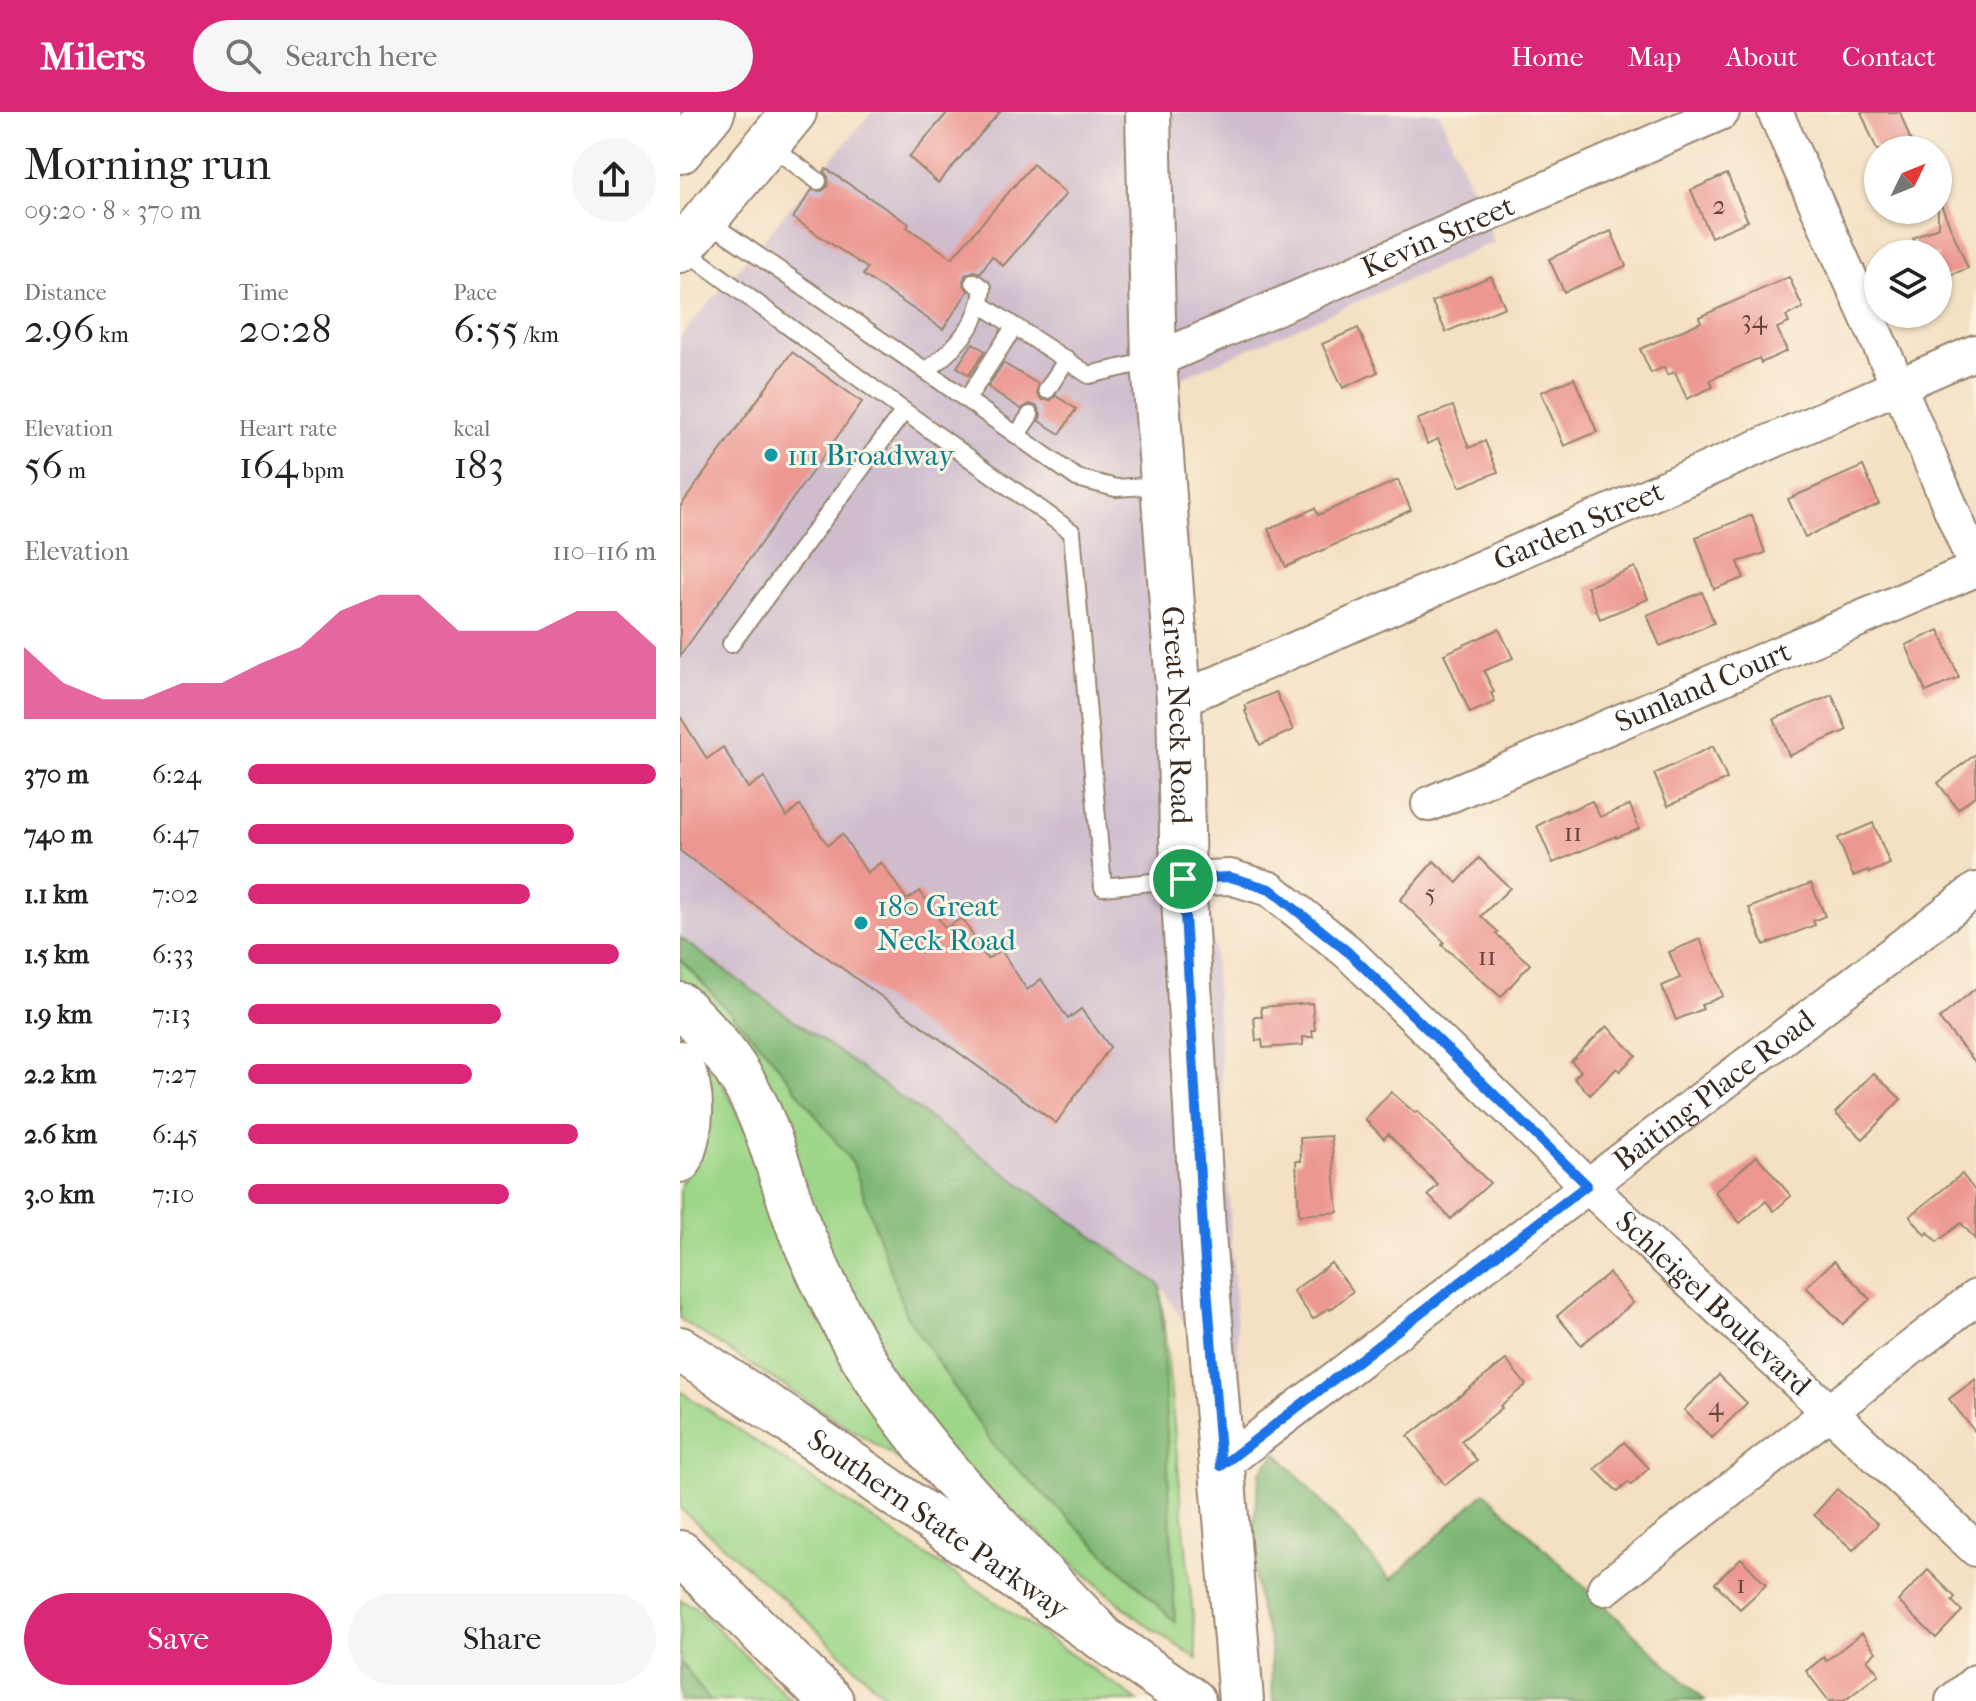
<!DOCTYPE html>
<meta charset="utf-8">
<style>
body{margin:0;font-family:"IM FELL French Canon",serif;background:#f6f6f6;color:#222;height:100vh;display:flex;flex-direction:column;font-size:30px;white-space:nowrap}
*{box-sizing:border-box;margin:0}
p{font-size:26px;color:#767676}
.icon{flex:none;width:44px;height:44px;fill:none;stroke:currentColor;stroke-width:2;stroke-linecap:round;stroke-linejoin:round}
.map{position:relative;flex:1;overflow:hidden}
.side{display:flex;flex-direction:column;background:#fff;width:680px}
.side>*{flex:none}
.needle{width:52px;rotate:47deg}
.buttons{position:absolute;left:1184px;top:24px;display:grid;gap:16px}
.buttons a{display:grid;place-items:center;width:88px;height:88px;border-radius:50%;background:#fff;box-shadow:0 2px 6px #0004;font-size:40px}
.pin{position:absolute;display:grid;place-items:center;width:68px;height:68px;color:#fff;margin:-34px;border:4px solid #fff;border-radius:50%;box-shadow:0 2px 8px #0007}
.round{display:grid;place-items:center;flex:none;width:84px;height:84px;border-radius:42px;background:#f6f6f6}
.overview{display:flex;align-items:center;justify-content:space-between;height:136px;padding:0 24px}
h1{font-size:44px;font-weight:600;line-height:60px}
.metrics{display:grid;grid-template-columns:repeat(3,1fr);gap:12px;height:136px;padding:8px 24px}
.metrics div{display:grid;align-content:center}
.metrics b{font-size:40px;font-weight:600}
.metrics small{font-size:22px;font-weight:400}
.metrics p{font-size:22px}
.chart{height:224px;padding:16px 24px}
.chart p{display:flex;justify-content:space-between}
.chart svg{width:100%;height:144px;margin-top:8px;fill:#db2777;opacity:.7}
.button{display:flex;gap:16px;margin-top:auto;padding:16px 24px}
.button a{flex:1;height:92px;border-radius:48px;background:#db2777;color:#fff;font-size:32px;font-weight:600;line-height:92px;text-align:center}
.button a+a{background:#f6f6f6;color:#222}
ul{padding:0 24px;list-style:none;font-size:26px}
li{display:grid;grid-template-columns:128px 96px 1fr;align-items:center;height:60px}
li i{height:20px;border-radius:10px;background:#db2777}
header{display:flex;align-items:center;gap:48px;box-sizing:border-box;height:112px;padding:0 40px;background:#db2777;color:#fff}
header strong{font-size:38px}
nav{display:flex;gap:44px;margin-inline-start:auto;font-size:28px}
.search{width:560px;height:72px;background:#f6f6f6;display:flex;align-items:center;gap:20px;box-sizing:border-box;padding:0 28px;border-radius:44px;color:#767676;font-size:30px}
main{display:flex;flex:1;min-height:0}
.map>svg:first-child{display:block}
.industrial{fill:#cfbdce}
.green{fill:#9dd688;stroke:#6c8053;stroke-width:2}
.forest{fill:#7eb774;stroke:#5c7049;stroke-width:2}
.building{fill:#ec9791}
.lines{fill:none;stroke-linecap:round;stroke-linejoin:round}
.lane-casing{stroke:#988570;stroke-width:20}
.street-casing{stroke:#988570;stroke-width:38}
.secondary-casing{stroke:#988570;stroke-width:48}
.primary-casing{stroke:#988570;stroke-width:48}
.highway-casing{stroke:#988570;stroke-width:48}
.lane{stroke:#fff;stroke-width:16}
.street{stroke:#fff;stroke-width:34}
.secondary{stroke:#fff;stroke-width:44}
.primary{stroke:#fff;stroke-width:44}
.highway{stroke:#fff;stroke-width:44}
.route-casing{stroke:#fff;stroke-width:16}
.route{stroke:#1a73e8;stroke-width:10}
.culture-dot{fill:#0f9aa8;stroke:#fcf5e5;stroke-width:3}
.labels{text-anchor:middle;dominant-baseline:central;stroke-width:6;stroke-linejoin:round;paint-order:stroke}
.number-label{font-size:26px;fill:#67453b}
.street-label{font-size:30px;fill:#3b2a1e;stroke:#fcf5e5}
.culture-label{font-size:30px;fill:#0d838f;stroke:#fcf5e5;text-anchor:start}
</style>
<header>
<strong>Milers</strong>
<div class="search"><svg class="icon" aria-label="search" viewBox="0 0 24 24"><circle cx="10" cy="10" r="6"/><path d="M15 15l6 6"/></svg>Search here</div>
<nav><a>Home</a><a>Map</a><a>About</a><a>Contact</a></nav>
</header>
<main>
<section class="side">
<div class="overview"><div><h1>Morning run</h1><p>09:20 · 8 × 370 m</p></div><a class="round"><svg class="icon" aria-label="share" viewBox="0 0 24 24"><path d="M12 15V3M7 8l5-5 5 5M5 13v7h14v-7"/></svg></a></div>
<div class="metrics">
<div><p>Distance</p><b>2.96<small> km</small></b></div>
<div><p>Time</p><b>20:28</b></div>
<div><p>Pace</p><b>6:55<small> /km</small></b></div>
</div>
<div class="metrics">
<div><p>Elevation</p><b>56<small> m</small></b></div>
<div><p>Heart rate</p><b>164<small> bpm</small></b></div>
<div><p>kcal</p><b>183</b></div>
</div>
<div class="chart"><p><span>Elevation</span>110–116 m</p>
<svg viewBox="0 0 160 44" preserveAspectRatio="none"><path d="M0 44V22L10 33L20 38L30 38L40 33L50 33L60 27L70 22L80 11L90 6L100 6L110 17L120 17L130 17L140 11L150 11L160 22V44z"/></svg>
</div>
<ul>
<li><b>370 m</b>6:24<i style="width:100%"></i></li>
<li><b>740 m</b>6:47<i style="width:80%"></i></li>
<li><b>1.1 km</b>7:02<i style="width:69%"></i></li>
<li><b>1.5 km</b>6:33<i style="width:91%"></i></li>
<li><b>1.9 km</b>7:13<i style="width:62%"></i></li>
<li><b>2.2 km</b>7:27<i style="width:55%"></i></li>
<li><b>2.6 km</b>6:45<i style="width:81%"></i></li>
<li><b>3.0 km</b>7:10<i style="width:64%"></i></li>
</ul>
<div class="button"><a>Save</a><a>Share</a></div>
</section>
<div class="map">
<svg width="1296" height="1589" viewBox="0 0 1296 1589">
<rect width="100%" height="100%" fill="#fcf5e5"/>
<filter id="ink" filterUnits="userSpaceOnUse"><feTurbulence type="fractalNoise" baseFrequency=".0125" numOctaves="2"/><feDisplacementMap in="SourceGraphic" scale="16" xChannelSelector="R" yChannelSelector="G"/><feConvolveMatrix kernelMatrix="1 2 1 2 8 2 1 2 1" color-interpolation-filters="sRGB"/></filter>
<filter id="wash" filterUnits="userSpaceOnUse"><feTurbulence type="fractalNoise" baseFrequency=".006" numOctaves="4" result="noise"/><feDisplacementMap in="SourceGraphic" scale="32" xChannelSelector="R" yChannelSelector="G"/><feGaussianBlur stdDeviation="1.8" result="paint"/><feColorMatrix in="noise" values="0 0 0 0 0 0 0 0 0 0 0 0 0 0 0 0 0 1.4 0 .05"/><feComposite in="paint" operator="in"/></filter>
<g filter="url(#wash)">
<rect width="100%" height="100%" fill="#f4e0c3"/>
<polygon class="industrial" points="192,0 759,0 814,130 499,267 562,1303 480,1173 0,826 0,225"/>
<g class="green">
<polygon points="0,826 480,1173 517,1547 458,1507 265,1341 187,1231 0,874"/>
<polygon points="0,921 24,937 243,1350 237,1359 0,1207 0,1074 17,1042 8,935"/>
<polygon points="0,1279 294,1475 458,1589 210,1589 127,1508 0,1396"/>
<polygon points="0,1488 14,1494 112,1589 30,1589 0,1550"/>
</g>
<g class="forest">
<polygon points="0,826 480,1173 495,1510 314,1334 226,1203 173,1052 88,941 0,847"/>
<polygon points="597,1341 711,1468 805,1380 1025,1589 593,1589 590,1528 580,1499 571,1438 580,1360"/>
<polygon points="0,1550 30,1589 0,1589"/>
</g>
<g id="blocks">
<g class="building">
<polygon points="268,0 320,0 258,71 229,45"/>
<polygon points="1181,0 1220,0 1234,38 1197,38"/>
<polygon points="353,52 386,82 323,154 312,144 300,161 294,159 285,163 283,170 288,179 263,217 183,163 187,156 113,106 132,78 142,79 147,75 148,65 144,60 146,57 229,112 227,115 272,146"/>
<polygon points="1047,62 1068,109 1031,125 1011,78"/>
<polygon points="1258,86 1288,156 1258,168 1258,142 1240,142 1233,126 1258,115"/>
<polygon points="931,119 946,154 884,180 869,147"/>
<polygon points="811,164 825,195 766,220 752,190"/>
<polygon points="1109,165 1123,196 1106,204 1109,211 1097,216 1107,239 1081,251 1079,246 1030,268 1033,275 1007,287 995,260 987,263 984,255 971,261 960,237 1021,210 1019,205"/>
<polygon points="678,216 698,260 663,276 642,232"/>
<polygon points="293,231 305,239 289,263 277,255"/>
<polygon points="112,240 182,290 0,544 0,395"/>
<polygon points="323,251 358,272 357,282 362,288 371,288 376,284 396,297 380,322 359,309 361,303 357,294 350,292 341,297 308,275"/>
<polygon points="894,266 917,320 884,334 861,280"/>
<polygon points="773,294 789,336 805,329 818,360 780,375 758,327 747,332 738,307"/>
<polygon points="1183,354 1199,392 1125,425 1108,387"/>
<polygon points="718,368 731,398 606,455 588,417 635,396 638,403"/>
<polygon points="1072,403 1085,441 1058,450 1064,466 1034,477 1016,425"/>
<polygon points="955,455 968,487 920,507 907,475"/>
<polygon points="1022,480 1034,511 980,534 967,503"/>
<polygon points="819,517 833,546 804,559 814,580 811,581 815,590 790,601 764,542"/>
<polygon points="1259,518 1279,566 1246,580 1226,533"/>
<polygon points="596,580 613,618 580,633 565,599 567,598 565,593"/>
<polygon points="1152,583 1167,618 1109,644 1094,607"/>
<polygon points="0,604 27,647 43,635 68,676 84,665 107,705 120,693 148,733 162,722 187,761 201,750 227,788 240,779 265,816 282,806 307,847 321,838 347,878 361,867 388,907 401,897 430,935 376,1011 0,739"/>
<polygon points="1033,634 1047,667 988,694 974,662"/>
<polygon points="1296,642 1296,683 1278,697 1258,671"/>
<polygon points="912,689 920,705 950,693 959,717 936,726 936,724 873,751 857,714 886,698 886,700"/>
<polygon points="1193,711 1210,752 1189,761 1188,758 1173,764 1158,726"/>
<polygon points="799,746 830,776 801,804 818,820 816,822 850,852 821,885 762,833 764,830 720,788 754,749 777,771"/>
<polygon points="1131,771 1145,804 1133,809 1135,813 1084,833 1069,796"/>
<polygon points="1020,827 1043,884 1021,893 1023,897 996,908 982,874 1000,866 989,840"/>
<polygon points="1296,876 1296,951 1259,907"/>
<polygon points="632,891 635,918 632,918 633,925 623,925 623,933 583,936 582,928 576,929 574,905 582,905 581,895"/>
<polygon points="927,914 956,943 940,959 937,956 910,983 894,966 901,959 891,949"/>
<polygon points="1193,961 1221,987 1183,1027 1155,1001"/>
<polygon points="711,980 735,1001 737,999 810,1071 771,1107 748,1083 758,1073 708,1022 704,1027 685,1007"/>
<polygon points="651,1024 658,1100 619,1103 616,1049 621,1049 620,1026"/>
<polygon points="1077,1044 1111,1084 1094,1099 1086,1089 1060,1111 1035,1080"/>
<polygon points="1282,1062 1296,1080 1296,1128 1281,1111 1257,1130 1248,1120 1245,1123 1230,1104"/>
<polygon points="1154,1149 1190,1187 1163,1212 1126,1175"/>
<polygon points="651,1151 673,1179 650,1198 649,1196 633,1207 613,1179"/>
<polygon points="929,1161 953,1191 901,1233 877,1204"/>
<polygon points="826,1248 846,1273 820,1294 822,1296 781,1329 797,1348 765,1373 728,1324"/>
<polygon points="1039,1263 1067,1291 1032,1326 1004,1298"/>
<polygon points="1296,1267 1296,1321 1269,1287"/>
<polygon points="944,1330 969,1356 951,1373 948,1370 938,1380 915,1357"/>
<polygon points="1157,1377 1198,1412 1173,1438 1134,1403"/>
<polygon points="1061,1446 1086,1473 1060,1497 1035,1471"/>
<polygon points="1248,1458 1275,1485 1272,1489 1282,1499 1256,1526 1218,1489"/>
<polygon points="1182,1521 1196,1540 1187,1547 1199,1562 1164,1589 1149,1589 1126,1559 1144,1545 1146,1549"/>
</g>
</g>
</g>
<g filter="url(#ink)">
<use href="#blocks" fill-opacity="0" stroke="#988570" stroke-width="2"/>
<g class="lines">
<g class="lane-casing">
<g id="lane">
<polyline points="88,32 138,69"/>
<polyline points="26,108 246,259 397,366 436,376 481,373"/>
<polyline points="3,137 224,299 51,532"/>
<polyline points="302,193 409,263 470,249"/>
<path d="M246 259C273 239 301 210 303 176L294 170"/>
<polyline points="367,278 387,247"/>
<polyline points="287,287 334,215"/>
<polyline points="224,299 392,420 423,775 502,767"/>
<polyline points="337,323 350,303"/>
</g>
</g>
<g class="street-casing">
<g id="street">
<polyline points="1095,0 1219,275 1296,455"/>
<path id="s1" d="M474 249 1042 0"/>
<path id="s2" d="M499 588 1296 240"/>
<path id="s3" d="M749 692 1296 457"/>
<path id="s4" d="M503 767 550 765 590 777 668 840 907 1073 1296 1437"/>
<path id="s5" d="M541 1354 1296 778"/>
<polyline points="925,1476 1296,1185"/>
<polyline points="1273,1589 1296,1570"/>
</g>
</g>
<g class="secondary-casing">
<g id="secondary">
<path id="s6" d="M468 0 474 249 499 588 503 767 524 1136 561 1589"/>
</g>
</g>
<g class="primary-casing">
<g id="primary">
<polyline points="0,39 32,0"/>
<polyline points="0,138 114,0"/>
</g>
</g>
<g class="highway-casing">
<g id="highway">
<path d="M0 893C31 922 58 955 76 994 94 1033 104 1075 119 1115 136 1156 155 1196 177 1235 240 1344 335 1432 420 1523"/>
<path d="M0 951C15 984 12 1014 0 1048"/>
<path id="s7" d="M0 1237 108 1308 513 1589"/>
<polyline points="0,1441 151,1589"/>
</g>
</g>
<use href="#lane" class="lane"/>
<use href="#street" class="street"/>
<use href="#secondary" class="secondary"/>
<use href="#primary" class="primary"/>
<use href="#highway" class="highway"/>
</g>
</g>
<g class="lines" filter="url(#ink)">
<g class="route-casing">
<polygon id="route" points="550,765 590,777 668,840 907,1073 541,1354 524,1136 503,767"/>
</g>
<use href="#route" class="route"/>
</g>
<g class="culture-dot">
<circle cx="91" cy="343" r="8"/>
<circle cx="181" cy="811" r="8"/>
</g>
<g class="labels">
<g class="number-label">
<text x="1039" y="93">2</text>
<text x="1074" y="207">34</text>
<text x="893" y="720">11</text>
<text x="750" y="781">5</text>
<text x="807" y="844">11</text>
<text x="1036" y="1294">4</text>
<text x="1061" y="1472">1</text>
</g>
<g class="street-label">
<text stroke="none"><textPath href="#s1" startOffset="310">Kevin Street</textPath></text>
<text stroke="none"><textPath href="#s2" startOffset="436">Garden Street</textPath></text>
<text stroke="none"><textPath href="#s3" startOffset="298">Sunland Court</textPath></text>
<text stroke="none"><textPath href="#s6" startOffset="604">Great Neck Road</textPath></text>
<text stroke="none"><textPath href="#s5" startOffset="620">Baiting Place Road</textPath></text>
<text stroke="none"><textPath href="#s4" startOffset="696">Schleigel Boulevard</textPath></text>
<text stroke="none"><textPath href="#s7" startOffset="312">Southern State Parkway</textPath></text>
</g>
<g class="culture-label">
<text x="107" y="343">111 Broadway</text>
<text x="197" y="794">180 Great<tspan x="197" dy="34">Neck Road</tspan></text>
</g>
</g>
</svg>
<div class="buttons">
<a><svg class="needle" viewBox="-14 -14 28 28"><path d="M0-13l5 13h-10z" fill="#e53935"/><path d="M0 13l5-13h-10z" fill="#767676"/></svg></a>
<a><svg class="icon" aria-label="layers" viewBox="0 0 24 24"><path d="M12 4l9 5-9 5-9-5zM3 14l9 5 9-5"/></svg></a>
</div>
<div class="pin" style="left:503px;top:767px;background:#1e9e55"><svg class="icon" aria-label="arrive" viewBox="0 0 24 24"><path d="M6 21V4h12l-3 4 3 4H6"/></svg></div>
</div>
</main>
